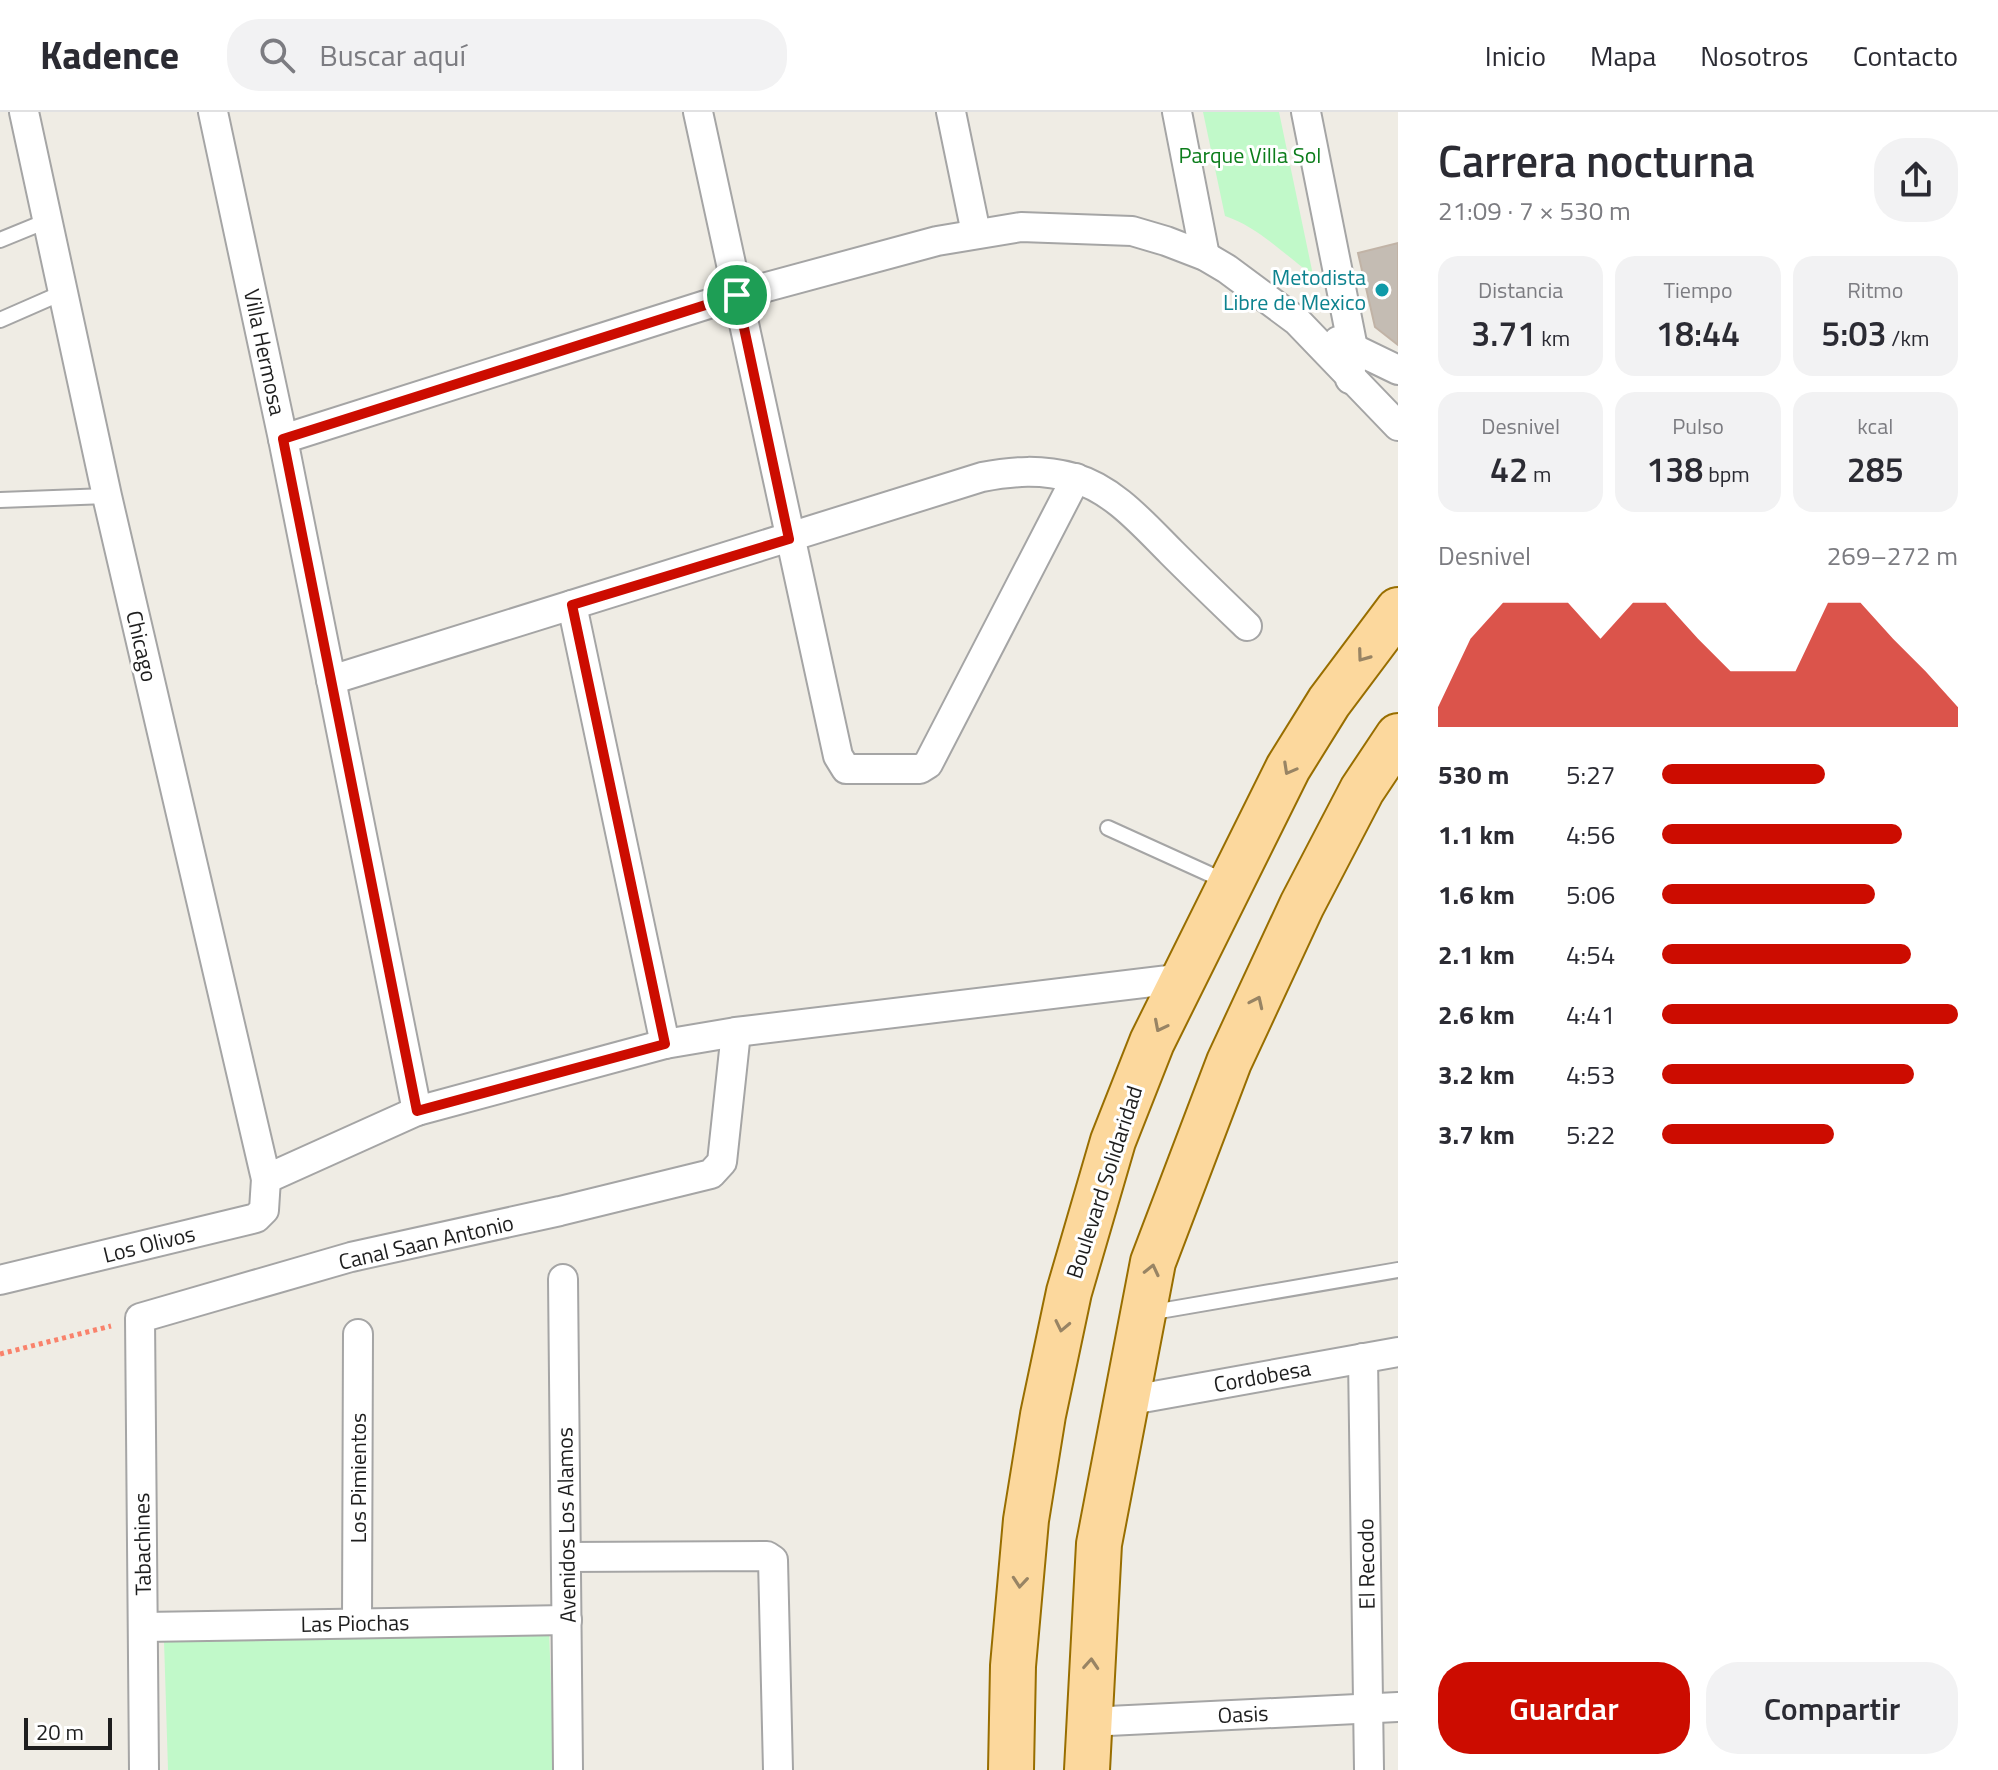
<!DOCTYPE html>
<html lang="es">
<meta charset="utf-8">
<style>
body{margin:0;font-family:"Titillium Web",sans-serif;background:#f2f2f3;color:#2b2b33;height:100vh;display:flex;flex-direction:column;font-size:30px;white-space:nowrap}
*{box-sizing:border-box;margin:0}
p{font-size:26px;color:#7c7c81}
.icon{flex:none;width:44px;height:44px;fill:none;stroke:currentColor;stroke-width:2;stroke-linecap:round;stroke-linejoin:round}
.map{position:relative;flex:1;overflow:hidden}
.sheet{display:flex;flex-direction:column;background:#fff;width:600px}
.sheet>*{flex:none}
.scale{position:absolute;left:24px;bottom:20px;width:88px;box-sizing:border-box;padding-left:8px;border:4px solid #1e1e1e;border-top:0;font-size:22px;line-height:28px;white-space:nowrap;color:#1e1e1e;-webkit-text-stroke:6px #fff;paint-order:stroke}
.pin{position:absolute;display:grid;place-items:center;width:68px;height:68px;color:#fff;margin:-34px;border:4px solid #fff;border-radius:50%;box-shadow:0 2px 8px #0007}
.round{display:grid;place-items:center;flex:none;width:84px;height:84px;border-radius:32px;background:#f2f2f3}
.head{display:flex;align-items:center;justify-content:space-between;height:136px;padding:0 40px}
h1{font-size:44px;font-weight:600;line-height:60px}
.figures{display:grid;grid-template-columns:repeat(3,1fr);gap:12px;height:136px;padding:8px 40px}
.figures div{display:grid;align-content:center;border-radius:20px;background:#f2f2f3;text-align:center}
.figures b{font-size:34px;font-weight:600}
.figures small{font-size:22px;font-weight:400}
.figures p{font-size:22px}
.chart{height:224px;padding:16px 40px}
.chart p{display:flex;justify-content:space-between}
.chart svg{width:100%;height:144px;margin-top:8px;fill:#cc0c00;opacity:.7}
.button{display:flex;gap:16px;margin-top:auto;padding:16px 40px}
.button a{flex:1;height:92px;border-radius:32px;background:#cc0c00;color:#fff;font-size:32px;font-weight:600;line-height:92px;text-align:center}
.button a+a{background:#f2f2f3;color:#2b2b33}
ul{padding:0 40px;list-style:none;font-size:26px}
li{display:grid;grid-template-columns:128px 96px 1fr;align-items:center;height:60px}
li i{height:20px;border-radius:10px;background:#cc0c00}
header{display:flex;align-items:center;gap:48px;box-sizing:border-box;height:112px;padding:0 40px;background:#fff;border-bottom:2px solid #e1e1e2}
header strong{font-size:38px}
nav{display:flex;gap:44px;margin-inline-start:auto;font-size:28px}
.search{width:560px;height:72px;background:#f2f2f3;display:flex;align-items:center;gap:20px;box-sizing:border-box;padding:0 28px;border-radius:32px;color:#7c7c81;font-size:30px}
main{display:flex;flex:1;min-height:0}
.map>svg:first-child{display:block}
.park{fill:#c1f9c9}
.building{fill:#c4bcb3;stroke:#c1b3a6;stroke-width:2}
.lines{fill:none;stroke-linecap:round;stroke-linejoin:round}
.service-casing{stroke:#a5a5a5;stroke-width:18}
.minor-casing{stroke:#a5a5a5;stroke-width:32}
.primary-casing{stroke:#986e00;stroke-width:48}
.path{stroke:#f9826b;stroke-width:5;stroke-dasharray:4 4;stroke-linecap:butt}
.service{stroke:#fff;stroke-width:14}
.minor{stroke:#fff;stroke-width:28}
.primary{stroke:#fcd89d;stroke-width:44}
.oneway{stroke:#988464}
.route-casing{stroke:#fff;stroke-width:16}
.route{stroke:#cc0c00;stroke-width:10}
.culture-dot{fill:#0f9aa8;stroke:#fff;stroke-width:3}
.labels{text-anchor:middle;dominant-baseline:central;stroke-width:6;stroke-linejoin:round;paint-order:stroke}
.park-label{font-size:22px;fill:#0c7d1b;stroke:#fff}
.culture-label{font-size:22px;fill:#0d838f;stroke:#fff;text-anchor:end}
.street-label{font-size:22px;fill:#1e1e1e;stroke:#fff}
</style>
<header>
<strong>Kadence</strong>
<div class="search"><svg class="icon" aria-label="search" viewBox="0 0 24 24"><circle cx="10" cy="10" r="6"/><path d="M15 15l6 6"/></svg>Buscar aquí</div>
<nav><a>Inicio</a><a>Mapa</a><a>Nosotros</a><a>Contacto</a></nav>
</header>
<main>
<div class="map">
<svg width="1398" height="1658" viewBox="0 0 1398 1658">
<rect width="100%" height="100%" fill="#efece4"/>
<g class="park">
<path d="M1203 0H1279L1313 163C1283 142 1260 116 1225 104Z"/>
<polygon points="549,1517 554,1658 168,1658 164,1528"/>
</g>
<polygon class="building" points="1398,131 1398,233 1375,215 1358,141"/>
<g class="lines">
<g class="service-casing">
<g id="service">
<polyline points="0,128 49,108"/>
<polyline points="0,208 64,180"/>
<polyline points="0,388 107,384"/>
<polyline points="1108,716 1227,770"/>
<polyline points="1148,1201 1398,1158"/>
</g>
</g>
<g class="minor-casing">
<g id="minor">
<polyline points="213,0 283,327 417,999"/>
<polyline points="698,0 838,644 846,657 920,657 928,652 1076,366"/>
<polyline points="951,0 976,121"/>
<polyline points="1177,0 1205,144"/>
<polyline points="1306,0 1353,236 1350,267"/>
<polyline points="1338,229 1398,258"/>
<polyline points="283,327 737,183 937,129 1021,115 1132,119 1166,129 1205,144 1227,157 1297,209 1398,314"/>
<polyline points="572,493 665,932"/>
<path d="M331 568 982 365C1013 359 1042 357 1074 366 1113 377 1143 412 1171 440 1196 465 1221 489 1247 514"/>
<polyline points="266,1067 417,999 665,932 736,920 1185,866"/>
<polyline points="563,1167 568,1658"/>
<polyline points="0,1168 256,1106 264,1098 266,1067 107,384 24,0"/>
<polyline points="1363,1246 1369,1658"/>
<polyline points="1126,1289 1398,1240"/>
<polyline points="566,1445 767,1444 773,1448 778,1658"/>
<polyline points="357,1511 358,1222"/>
<polyline points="143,1515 567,1508"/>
<polyline points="1088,1610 1398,1595"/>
<polyline points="144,1658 140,1206 351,1145 560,1099 711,1062 722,1050 736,920"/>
</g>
</g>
<g class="primary-casing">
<g id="primary">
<polyline points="1011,1658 1013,1554 1026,1408 1043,1303 1069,1180 1113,1029 1152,930 1288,656 1329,590 1398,498"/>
<polyline points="1087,1658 1099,1432 1153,1150 1229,950 1302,793 1362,678 1398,624"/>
</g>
</g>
<polyline class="path" points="0,1242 111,1214"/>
<use href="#service" class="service"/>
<use href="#minor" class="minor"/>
<use href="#primary" class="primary"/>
</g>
<defs><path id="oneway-chevron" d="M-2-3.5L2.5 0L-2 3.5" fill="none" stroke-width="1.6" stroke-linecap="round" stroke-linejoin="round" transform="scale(2)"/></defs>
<g class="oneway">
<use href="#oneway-chevron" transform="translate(1363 544) rotate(126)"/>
<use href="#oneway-chevron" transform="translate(1289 657) rotate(119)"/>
<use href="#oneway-chevron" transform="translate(1257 890) rotate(-65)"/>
<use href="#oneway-chevron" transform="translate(1160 914) rotate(117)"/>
<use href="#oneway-chevron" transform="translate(1152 1158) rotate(-77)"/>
<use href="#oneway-chevron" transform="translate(1062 1214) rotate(102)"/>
<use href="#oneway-chevron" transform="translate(1020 1470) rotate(95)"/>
<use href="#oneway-chevron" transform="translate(1091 1552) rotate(-86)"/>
</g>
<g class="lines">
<g class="route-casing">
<polygon id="route" points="737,183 789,427 572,493 665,932 417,999 283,327"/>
</g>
<use href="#route" class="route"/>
</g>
<circle class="culture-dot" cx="1382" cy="178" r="8"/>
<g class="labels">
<g class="park-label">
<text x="1250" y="43">Parque Villa Sol</text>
</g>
<g class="culture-label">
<text x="1366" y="165">Metodista<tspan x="1366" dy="25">Libre de Mexico</tspan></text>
</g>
<g class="street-label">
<text transform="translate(265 240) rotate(78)">Villa Hermosa</text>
<text transform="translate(142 534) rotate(77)">Chicago</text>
<text transform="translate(1104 1070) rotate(-72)">Boulevard Solidaridad</text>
<text transform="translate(426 1130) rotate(-13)">Canal Saan Antonio</text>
<text transform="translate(149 1132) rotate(-14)">Los Olivos</text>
<text transform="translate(1262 1264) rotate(-10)">Cordobesa</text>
<text transform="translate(358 1366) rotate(-90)">Los Pimientos</text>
<text transform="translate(566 1413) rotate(-91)">Avenidos Los Alamos</text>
<text transform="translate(142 1432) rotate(-91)">Tabachines</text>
<text transform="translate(1366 1452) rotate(-91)">El Recodo</text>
<text transform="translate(355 1511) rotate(-1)">Las Piochas</text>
<text transform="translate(1243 1602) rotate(-3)">Oasis</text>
</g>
</g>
</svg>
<div class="scale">20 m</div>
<div class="pin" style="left:737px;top:183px;background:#1e9e55"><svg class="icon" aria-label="arrive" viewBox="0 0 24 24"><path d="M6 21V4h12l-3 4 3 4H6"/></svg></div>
</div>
<section class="sheet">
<div class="head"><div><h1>Carrera nocturna</h1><p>21:09 · 7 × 530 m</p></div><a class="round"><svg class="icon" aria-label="share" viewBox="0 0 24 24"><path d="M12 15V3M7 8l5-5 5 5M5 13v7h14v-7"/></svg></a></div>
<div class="figures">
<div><p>Distancia</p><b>3.71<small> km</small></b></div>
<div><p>Tiempo</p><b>18:44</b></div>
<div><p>Ritmo</p><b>5:03<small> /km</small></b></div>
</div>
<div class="figures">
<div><p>Desnivel</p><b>42<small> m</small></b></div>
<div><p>Pulso</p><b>138<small> bpm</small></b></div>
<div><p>kcal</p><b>285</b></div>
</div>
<div class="chart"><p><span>Desnivel</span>269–272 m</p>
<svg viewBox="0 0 160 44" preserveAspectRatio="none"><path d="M0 44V38L10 17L20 6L30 6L40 6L50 17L60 6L70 6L80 17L90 27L100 27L110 27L120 6L130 6L140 17L150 27L160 38V44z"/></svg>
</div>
<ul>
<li><b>530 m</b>5:27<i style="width:55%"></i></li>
<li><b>1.1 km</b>4:56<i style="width:81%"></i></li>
<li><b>1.6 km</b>5:06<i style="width:72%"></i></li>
<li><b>2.1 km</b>4:54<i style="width:84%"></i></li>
<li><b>2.6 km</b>4:41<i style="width:100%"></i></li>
<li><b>3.2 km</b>4:53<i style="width:85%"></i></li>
<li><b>3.7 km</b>5:22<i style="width:58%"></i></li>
</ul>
<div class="button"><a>Guardar</a><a>Compartir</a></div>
</section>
</main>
